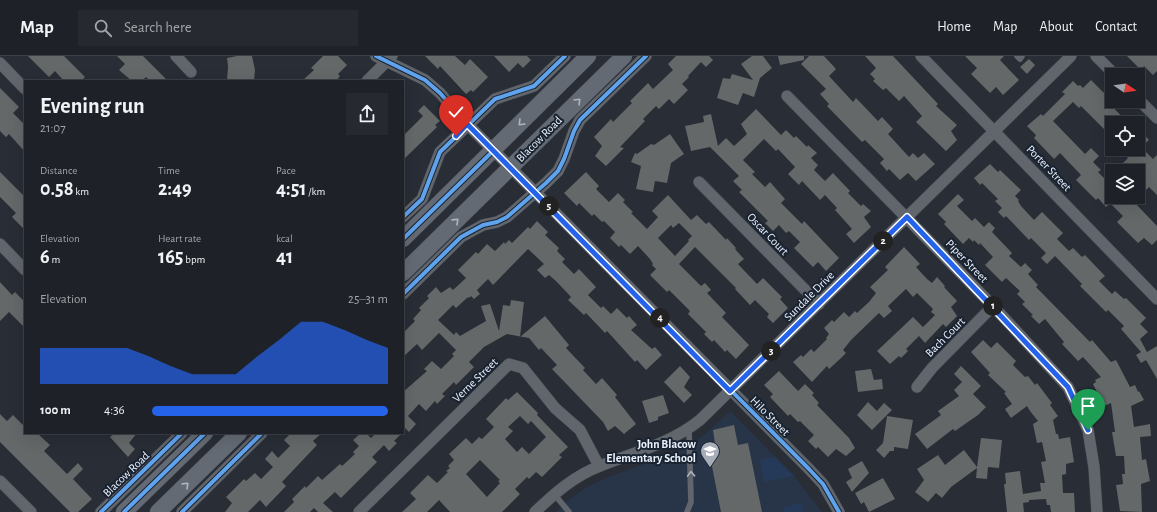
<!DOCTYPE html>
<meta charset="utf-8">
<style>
body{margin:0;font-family:"Alegreya Sans",sans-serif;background:#262a30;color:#f1f3f6;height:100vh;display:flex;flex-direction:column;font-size:15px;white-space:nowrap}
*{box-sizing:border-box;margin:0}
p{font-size:13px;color:#a1a4a8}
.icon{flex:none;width:22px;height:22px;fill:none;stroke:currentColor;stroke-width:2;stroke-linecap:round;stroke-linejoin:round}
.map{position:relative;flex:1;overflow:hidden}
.drawer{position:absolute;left:24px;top:24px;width:380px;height:354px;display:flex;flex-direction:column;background:#1e2228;border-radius:0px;box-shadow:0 4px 16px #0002,0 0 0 1px #3c3f45}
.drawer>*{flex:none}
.needle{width:26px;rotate:103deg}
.controls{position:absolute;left:1105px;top:12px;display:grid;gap:8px}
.controls a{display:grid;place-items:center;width:40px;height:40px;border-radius:0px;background:#1e2228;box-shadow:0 4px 16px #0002,0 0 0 1px #3c3f45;font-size:20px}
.pin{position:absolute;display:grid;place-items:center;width:34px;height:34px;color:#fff;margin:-41px -17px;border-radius:50% 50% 50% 0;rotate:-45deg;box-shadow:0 0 4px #0007}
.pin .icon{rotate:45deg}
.km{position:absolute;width:20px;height:20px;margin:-10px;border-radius:50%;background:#222;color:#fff;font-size:11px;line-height:20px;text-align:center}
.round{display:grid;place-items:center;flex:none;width:42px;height:42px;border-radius:0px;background:#262a30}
.head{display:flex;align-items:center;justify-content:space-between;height:68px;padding:0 16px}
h1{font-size:22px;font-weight:600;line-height:30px}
.metrics{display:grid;grid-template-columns:repeat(3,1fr);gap:6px;height:68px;padding:4px 16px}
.metrics div{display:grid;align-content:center}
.metrics b{font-size:20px;font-weight:600}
.metrics small{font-size:11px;font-weight:400}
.metrics p{font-size:11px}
.chart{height:112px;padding:8px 16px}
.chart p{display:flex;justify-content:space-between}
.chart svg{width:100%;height:72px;margin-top:4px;fill:#2563eb;opacity:.7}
ul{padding:0 16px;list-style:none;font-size:13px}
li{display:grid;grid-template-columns:64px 48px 1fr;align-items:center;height:30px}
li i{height:10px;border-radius:5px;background:#2563eb}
header{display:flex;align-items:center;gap:24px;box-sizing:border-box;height:56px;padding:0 20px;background:#1e2228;border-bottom:1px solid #3c3f45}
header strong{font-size:19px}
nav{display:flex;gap:22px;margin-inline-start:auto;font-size:14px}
.search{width:280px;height:36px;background:#262a30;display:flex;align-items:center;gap:10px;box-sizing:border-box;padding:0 14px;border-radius:0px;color:#a1a4a8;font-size:15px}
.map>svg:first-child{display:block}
.built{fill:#283548}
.green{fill:#253a59}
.building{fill:#646868;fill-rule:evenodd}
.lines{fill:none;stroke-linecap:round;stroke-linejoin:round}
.lane-casing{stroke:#464a52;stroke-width:6}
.street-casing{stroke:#464a52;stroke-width:12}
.secondary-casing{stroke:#464a52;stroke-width:17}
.lane{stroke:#61656c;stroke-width:5.5}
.street{stroke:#61656c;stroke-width:11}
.secondary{stroke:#646a73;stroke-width:16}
.cycleway-casing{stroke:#192331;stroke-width:6}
.cycleway{stroke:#60a3ed;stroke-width:4}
.oneway{stroke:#afb5bf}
.oneway2{stroke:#adb3bc}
.route-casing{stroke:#fff;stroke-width:8}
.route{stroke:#2563eb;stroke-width:5}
.labels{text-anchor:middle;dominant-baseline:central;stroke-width:4;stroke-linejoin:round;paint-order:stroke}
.street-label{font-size:12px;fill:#ecf3fe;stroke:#192331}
.poi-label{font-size:12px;font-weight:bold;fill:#ecf3fe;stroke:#192331;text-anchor:end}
</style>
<header>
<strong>Map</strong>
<div class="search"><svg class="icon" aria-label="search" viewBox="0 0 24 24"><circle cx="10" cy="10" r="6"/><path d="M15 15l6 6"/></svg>Search here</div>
<nav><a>Home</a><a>Map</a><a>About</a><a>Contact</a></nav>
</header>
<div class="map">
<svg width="1157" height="456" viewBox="0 0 1157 456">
<rect width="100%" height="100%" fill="#282d36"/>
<polygon class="built" points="730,355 794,420 822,456 556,456 567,445 587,431 609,421 679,395 703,380"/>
<g class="green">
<polygon points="775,401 794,420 764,426 760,404"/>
<polygon points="801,447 803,456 784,456 784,451"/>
</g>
<g class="building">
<polygon points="28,0 64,0 85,21 81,25 64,25 55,15 49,21"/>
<polygon points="117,0 143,0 168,25 150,25 146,21 142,25 132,25 119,14 125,8"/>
<polygon points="237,0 252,0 255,14 254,25 227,25 228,10 227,2"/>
<polygon points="323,0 338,0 347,9 338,18 340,20 336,25 302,25 314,14 311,12"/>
<polygon points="425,0 455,0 465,9 470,3 488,21 473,36 471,34 466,38 440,10 438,13"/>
<polygon points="494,0 527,0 531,4 523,12 518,7 509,16"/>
<polygon points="676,0 709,0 713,4 706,11 701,6 688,20 689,21 682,28 688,34 674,48 669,43 659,53 656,50 643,63 645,65 620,91 624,92 606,110 595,100 602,90 594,81 611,63 613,66 632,47 630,45 648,27 653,33 673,14 668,8"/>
<polygon points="752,0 763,0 772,12 760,22 754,41 743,37 738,49 717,42 723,22 730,23 732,18 753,24 741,8"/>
<polygon points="778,0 804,0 804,4 780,9"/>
<polygon points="809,0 824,0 836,13 829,20 853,46 856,42 878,65 882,61 893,73 888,78 909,101 913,97 918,102 924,97 935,108 916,125 908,117 900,124 889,113 887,115 880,107 884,103 865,84 862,86 827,50 829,48 820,38 826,33 801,8"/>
<polygon points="865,0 893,0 938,48 936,50 957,69 951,75 957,84 946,95 916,66 922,60 904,40 899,45 886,32 883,34 873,25 875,23 870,18 876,12"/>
<polygon points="965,0 1004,0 1000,4 1019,24 1003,39 996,31 990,37 971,18 977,12"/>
<polygon points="1127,0 1157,0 1157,15 1153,19 1144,10 1141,14"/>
<polygon points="1029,3 1035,9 1027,18 1020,11"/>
<polygon points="1091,24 1111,44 1109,47 1128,67 1112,67 1112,81 1081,50 1079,52 1073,46 1053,65 1085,98 1091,92 1099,100 1093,106 1101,114 1098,116 1112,130 1112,141 1138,141 1138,115 1131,115 1123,107 1128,102 1119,93 1138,93 1138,72 1149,84 1139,93 1143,93 1153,103 1157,99 1157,139 1149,131 1134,146 1157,170 1157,184 1152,189 1144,182 1138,187 1117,166 1123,160 1110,147 1106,151 1098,142 1096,144 1076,124 1081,119 1060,97 1054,103 1034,82 1036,79 1027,70 1041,58 1043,60 1065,38 1062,36 1073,25 1078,30 1080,29 1083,32"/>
<polygon points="0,32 19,51 13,57 25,69 25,96 9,78 6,81 0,75"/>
<polygon points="424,49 440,65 435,69 437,71 403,104 403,80 423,60 418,55"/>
<polygon points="756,53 781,79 786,74 794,82 796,80 807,91 808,89 817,97 811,102 818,109 814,114 825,125 833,117 850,135 848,137 861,150 863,148 871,155 864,161 871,171 854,187 846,178 852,173 835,154 837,152 825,139 820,144 802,125 799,129 788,118 795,111 778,93 776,95 764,83 743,104 755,116 752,118 765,131 770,126 785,143 781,147 802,168 804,165 839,202 826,215 818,206 813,211 794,192 800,186 789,175 786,177 779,169 773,175 765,167 768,165 739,136 742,134 733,125 739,120 710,91 691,95 685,70 704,66 703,60 711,58 718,90 726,82 734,90 747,78 741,68"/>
<polygon points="670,78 684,98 671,107 667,127 655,125 653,136 636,133 641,110 631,106 635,97 637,98 651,88 654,89"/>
<polygon points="990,108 998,116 1000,114 1021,134 1015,140 1019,144 1018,145 1021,150 1034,164 1042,156 1063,177 1057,183 1069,195 1073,192 1082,201 1085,199 1105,220 1099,225 1112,238 1115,235 1124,243 1126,242 1146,262 1140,268 1148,276 1140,283 1147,296 1157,290 1157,323 1146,304 1141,307 1136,299 1141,296 1121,273 1124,270 1108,254 1106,256 1080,230 1082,228 1055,200 1047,208 1041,202 1046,197 1031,182 1029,184 1006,160 1004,162 998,156 1002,152 995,145 998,143 982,127 980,129 974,122"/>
<polygon points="0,116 25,141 25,174 12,161 16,157 0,141"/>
<path d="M586 116 599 130 596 133 609 146 618 137 625 144 623 146 633 156 631 157 647 173 658 161 652 155 668 139 691 164 697 159 706 168 709 166 726 184 727 182 736 192 735 193 744 203 738 208 757 228 763 222 782 241 780 243 788 252 773 267 767 261 769 258 755 244 750 249 735 233 736 232 695 191 679 208 701 230 705 227 711 234 707 237 726 257 722 261 749 289 736 303 727 294 725 296 714 284 712 286 704 278 706 276 688 258 690 255 669 234 667 236 650 219 656 213 652 209 653 208 650 203 638 190 630 198 621 189 619 191 610 182 615 176 604 165 602 166 594 158 592 160 579 147 577 150 564 137ZM679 167 692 180 688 184 689 185 675 200 658 182 671 169 673 172Z"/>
<polygon points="958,138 964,144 957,150 972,165 975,162 984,171 989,166 995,172 992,176 1012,197 1009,200 1021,211 1025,207 1032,214 1028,218 1038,229 1036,231 1090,286 1092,284 1111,306 1116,304 1130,331 1135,329 1138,336 1139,335 1144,344 1131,350 1134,371 1150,368 1151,380 1140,381 1142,404 1146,403 1150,425 1141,428 1142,456 1120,455 1116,429 1123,428 1122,418 1125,418 1124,400 1116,400 1112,376 1115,376 1111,347 1104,350 1093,328 1096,326 1095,324 1101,321 1083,301 1078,305 1062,288 1064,286 1045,263 1039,268 1031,260 1033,259 1022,248 1025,246 1017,238 1020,235 1006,222 1002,226 985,209 993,201 980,187 979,189 974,184 973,186 969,182 963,188 944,168 946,166 938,158"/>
<polygon points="537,165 548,176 545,179 559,192 557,195 565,203 562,206 574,218 579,213 596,231 588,239 601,252 603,250 611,258 617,252 627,262 629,260 637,269 631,274 652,293 655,291 662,299 646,314 637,304 635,306 607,275 605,277 586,257 584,259 568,244 571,241 557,226 549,219 545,222 537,214 544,208 528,193 493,229 488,223 477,234 480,238 474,243 471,240 469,242 468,241 456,252 453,249 438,264 454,279 456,276 460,280 486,265 481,250 490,248 499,275 503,249 510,250 511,244 524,246 520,281 545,260 569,289 566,292 585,312 583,314 596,328 602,322 617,339 615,341 636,368 624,378 615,370 608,375 603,366 552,313 557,309 541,292 539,294 529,282 507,278 484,291 469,306 474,311 456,329 454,326 442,338 445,340 437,348 435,345 426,355 419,348 408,360 416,368 409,376 403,370 403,336 427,315 424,313 432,305 441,313 454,300 452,298 456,294 439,277 422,294 417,288 403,301 403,277 415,265 413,263 421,254 419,252 429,242 427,240 436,231 441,237 450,231 453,234 466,222 458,214 476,196 478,198 487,188 495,195 504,186 505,188 509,184 512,187 528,171 530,173"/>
<polygon points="904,191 920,208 916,211 927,223 932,227 937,221 945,230 944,231 957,245 951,251 957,260 946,271 943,268 925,287 919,280 906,293 908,295 901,302 899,300 890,308 877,295 913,261 923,271 935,259 931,256 933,253 917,237 913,241 906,233 888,250 892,255 884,262 879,257 851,284 843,294 846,297 840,303 829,313 827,310 812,326 793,306 801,299 803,301 811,293 814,296 827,283 826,282 829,278 824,272 832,264 834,266 844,256 849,261 855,255 857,257 869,246 876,237 870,231 888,214 885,211"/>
<polygon points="0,226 12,239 15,236 25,246 25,272 9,256 0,265"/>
<polygon points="983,284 991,292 997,286 1016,305 1013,309 1025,321 1028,320 1035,329 1037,327 1052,347 1050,349 1058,360 1053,364 1056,378 1058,378 1059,383 1070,381 1074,406 1066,408 1066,418 1062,419 1063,437 1074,437 1075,456 1051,456 1050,449 1047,449 1046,443 1029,444 1029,446 1023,447 1024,456 1007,456 1004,428 1006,428 1005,417 1020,415 1023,438 1041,435 1040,427 1045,427 1041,406 1046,405 1042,386 1037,387 1033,368 1038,365 1030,355 1027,350 1011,362 1005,353 1012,348 1004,337 1006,336 988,319 990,317 971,296"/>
<polygon points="680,310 690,321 684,331 692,339 684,347 664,326"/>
<polygon points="961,310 981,330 973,338 986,351 978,359 955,375 953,373 927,393 915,378 941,359 938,355 959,340 954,334 962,326 954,318"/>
<polygon points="871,313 874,324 882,323 883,333 858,336 855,315"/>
<polygon points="779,315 798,335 805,328 814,337 812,339 819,347 817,349 849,382 855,392 846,400 836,393 828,401 818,391 816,393 808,385 814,379 800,365 798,366 790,358 788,360 770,341 773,338 764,329"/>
<path d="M517 336 538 357 537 359 568 391 559 399 562 401 542 421 536 416 529 423 527 421 515 433 520 438 502 456H450L439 444 427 456H402L416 443 410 437 428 419 437 427 448 416 446 415 450 412 448 410 454 404 449 398 466 382 472 388 479 381 482 383 494 371 486 363 506 342 508 344ZM520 360 528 368 531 365 546 381 529 398 522 391 517 396 505 383 513 375 508 371ZM480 404 500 424 498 425 500 427 487 441 466 418Z"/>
<polygon points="663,339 669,357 658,361 658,364 649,367 642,345"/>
<polygon points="868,346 877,355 884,347 892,354 872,374 857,359"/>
<polygon points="0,358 7,365 13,359 25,371 25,377 37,377 50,389 44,395 67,418 78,407 83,413 73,423 92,443 78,456 70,456 0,386"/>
<polygon points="887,360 913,364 908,393 894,391 894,395 890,395 884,402 876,394 883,387"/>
<polygon points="734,369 738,389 748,387 762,456 721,456 709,395 716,394 713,374"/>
<polygon points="115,377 137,377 129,387 135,393 128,401 110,381"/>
<polygon points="291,377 322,377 313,385 317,389 282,426 286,430 266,451 260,444 248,456 225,456 232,447 226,441 244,423 246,425 255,417 261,423 273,411 265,403 272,395 278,402 290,390 284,384"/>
<polygon points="361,377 366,377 371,382 376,377 402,377 394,385 397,387 389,395 384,389 372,401 377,406 341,442 335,436 323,447 333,456 318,456 314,452 310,456 284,456 294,446 292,443 305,430 306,432 318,420 322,424 340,408 342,410 355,398 353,396 359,390 353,384"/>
<polygon points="981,382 1002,384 999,412 988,411 987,423 976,422 977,412 951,431 942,442 936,437 928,446 915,436 924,424 917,413 938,399 945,409 964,394 977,411"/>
<polygon points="862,405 869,417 852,436 846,426 852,422 848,413"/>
<polygon points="883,422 895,443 869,456 864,446 861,448 855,437"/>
</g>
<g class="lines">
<g class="lane-casing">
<g id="lane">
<polyline points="1017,0 1020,3 1022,0"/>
<polyline points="554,438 569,456"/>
<polyline points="687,456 691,446 689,373"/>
</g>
</g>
<g class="street-casing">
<g id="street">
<polyline points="176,0 191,16"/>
<polyline points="376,0 425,24 440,37 467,68 536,137 809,413 823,428 839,456"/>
<polyline points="921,0 1157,243"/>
<polyline points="1096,0 1115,19"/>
<polyline points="0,7 25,33"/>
<polyline points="367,25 392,0"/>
<polyline points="787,40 993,250 1068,331 1088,374 1094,411 1097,456"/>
<polyline points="1138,43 1157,62"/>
<polyline points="699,126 819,248"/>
<polyline points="403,161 422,143 440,96 495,43 534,30 565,0"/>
<polyline points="0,188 25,214"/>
<polyline points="403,238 461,181 483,169 497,166 507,161 546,127 558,115 564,103 574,75 580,64 646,0"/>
<polyline points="917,331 932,312 993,250"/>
<polyline points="0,425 31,456"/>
<polyline points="101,456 182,377"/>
<polyline points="182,456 262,377"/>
<polyline points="359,456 509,308 523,312 555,352 580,374 599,410"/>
<path d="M535 456C555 437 574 420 600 410 635 396 670 388 700 364L1071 0"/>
</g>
</g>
<g class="secondary-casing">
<g id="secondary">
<polyline points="403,183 588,0"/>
<polyline points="403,217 624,0"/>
<polyline points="124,456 205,377"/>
<polyline points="158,456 239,377"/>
</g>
</g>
<use href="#lane" class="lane"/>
<use href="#street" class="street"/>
<use href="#secondary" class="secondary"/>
<g class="cycleway-casing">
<g id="cycleway">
<polyline points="376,0 425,24 440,37 467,68"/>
<polyline points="510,112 809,413 823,428 839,456"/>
<polyline points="403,161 422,143 440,96 495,43 534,30 565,0"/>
<polyline points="403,183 493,95"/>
<polyline points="403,238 461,181 483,169 497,166 507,161 546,127 558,115 564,103 574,75 580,64 646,0"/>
<polyline points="101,456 182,377"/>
<polyline points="124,456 205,377"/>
<polyline points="182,456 262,377"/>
</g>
</g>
<use href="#cycleway" class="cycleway"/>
</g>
<defs><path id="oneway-chevron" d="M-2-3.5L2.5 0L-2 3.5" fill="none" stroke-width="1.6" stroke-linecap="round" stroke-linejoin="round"/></defs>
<g class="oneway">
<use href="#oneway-chevron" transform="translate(578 45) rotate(-45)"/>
<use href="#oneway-chevron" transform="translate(521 67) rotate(135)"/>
<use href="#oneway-chevron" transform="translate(456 165) rotate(-44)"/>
<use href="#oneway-chevron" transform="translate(186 429) rotate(-44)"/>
</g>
<use class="oneway2" href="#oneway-chevron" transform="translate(691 418) rotate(-92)"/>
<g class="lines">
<g class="route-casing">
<polyline id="route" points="456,80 467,68 730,335 907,161 1068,331 1088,374"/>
</g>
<use href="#route" class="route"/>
</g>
<defs>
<g id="school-pin" transform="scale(1)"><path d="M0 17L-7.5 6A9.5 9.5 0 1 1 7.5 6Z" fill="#a7aeb8" stroke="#192331"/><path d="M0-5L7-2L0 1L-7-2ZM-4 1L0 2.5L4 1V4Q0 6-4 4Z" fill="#fff"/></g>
</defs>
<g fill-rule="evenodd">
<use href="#school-pin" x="710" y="395"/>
</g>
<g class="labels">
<g class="street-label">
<text transform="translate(539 83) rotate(-45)">Blacow Road</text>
<text transform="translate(1049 112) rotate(46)">Porter Street</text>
<text transform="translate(768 178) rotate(46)">Oscar Court</text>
<text transform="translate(967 205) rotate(46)">Piper Street</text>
<text transform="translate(809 240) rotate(-45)">Sundale Drive</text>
<text transform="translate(945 281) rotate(-45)">Bach Court</text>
<text transform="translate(475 324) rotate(-44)">Verne Street</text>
<text transform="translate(770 360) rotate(45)">Hilo Street</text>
<text transform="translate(126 418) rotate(-44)">Blacow Road</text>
</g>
<g class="poi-label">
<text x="696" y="388">John Blacow<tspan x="696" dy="14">Elementary School</tspan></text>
</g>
</g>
</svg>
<div class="controls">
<a><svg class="needle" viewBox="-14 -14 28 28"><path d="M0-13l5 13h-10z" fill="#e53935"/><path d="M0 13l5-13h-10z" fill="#a1a4a8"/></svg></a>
<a><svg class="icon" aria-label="locate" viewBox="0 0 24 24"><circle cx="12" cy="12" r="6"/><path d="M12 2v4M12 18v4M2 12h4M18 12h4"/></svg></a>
<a><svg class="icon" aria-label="layers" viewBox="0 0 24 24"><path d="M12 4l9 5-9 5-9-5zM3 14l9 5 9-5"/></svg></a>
</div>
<div class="pin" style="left:1088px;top:374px;background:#1e9e55"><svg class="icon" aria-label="arrive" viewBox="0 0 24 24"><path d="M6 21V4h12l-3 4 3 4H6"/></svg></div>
<div class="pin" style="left:456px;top:80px;background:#d93025"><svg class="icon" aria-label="check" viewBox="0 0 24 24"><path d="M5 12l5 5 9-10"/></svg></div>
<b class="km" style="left:993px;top:250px">1</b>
<b class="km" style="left:883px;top:185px">2</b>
<b class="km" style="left:771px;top:295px">3</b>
<b class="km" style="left:660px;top:262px">4</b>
<b class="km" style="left:549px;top:150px">5</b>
<section class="drawer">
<div class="head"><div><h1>Evening run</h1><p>21:07</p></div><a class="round"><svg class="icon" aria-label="share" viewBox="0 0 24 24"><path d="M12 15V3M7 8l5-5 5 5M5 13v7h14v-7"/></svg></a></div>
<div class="metrics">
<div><p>Distance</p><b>0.58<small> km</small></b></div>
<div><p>Time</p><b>2:49</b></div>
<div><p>Pace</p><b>4:51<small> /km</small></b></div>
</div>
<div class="metrics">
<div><p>Elevation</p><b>6<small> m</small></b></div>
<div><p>Heart rate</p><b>165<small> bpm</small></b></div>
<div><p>kcal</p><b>41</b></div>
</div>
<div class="chart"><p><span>Elevation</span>25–31 m</p>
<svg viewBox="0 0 160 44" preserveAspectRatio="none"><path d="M0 44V22L10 22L20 22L30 22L40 22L50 27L60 33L70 38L80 38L90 38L100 27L110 17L120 6L130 6L140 11L150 17L160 22V44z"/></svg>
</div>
<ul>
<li><b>100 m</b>4:36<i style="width:100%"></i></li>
</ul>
</section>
</div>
